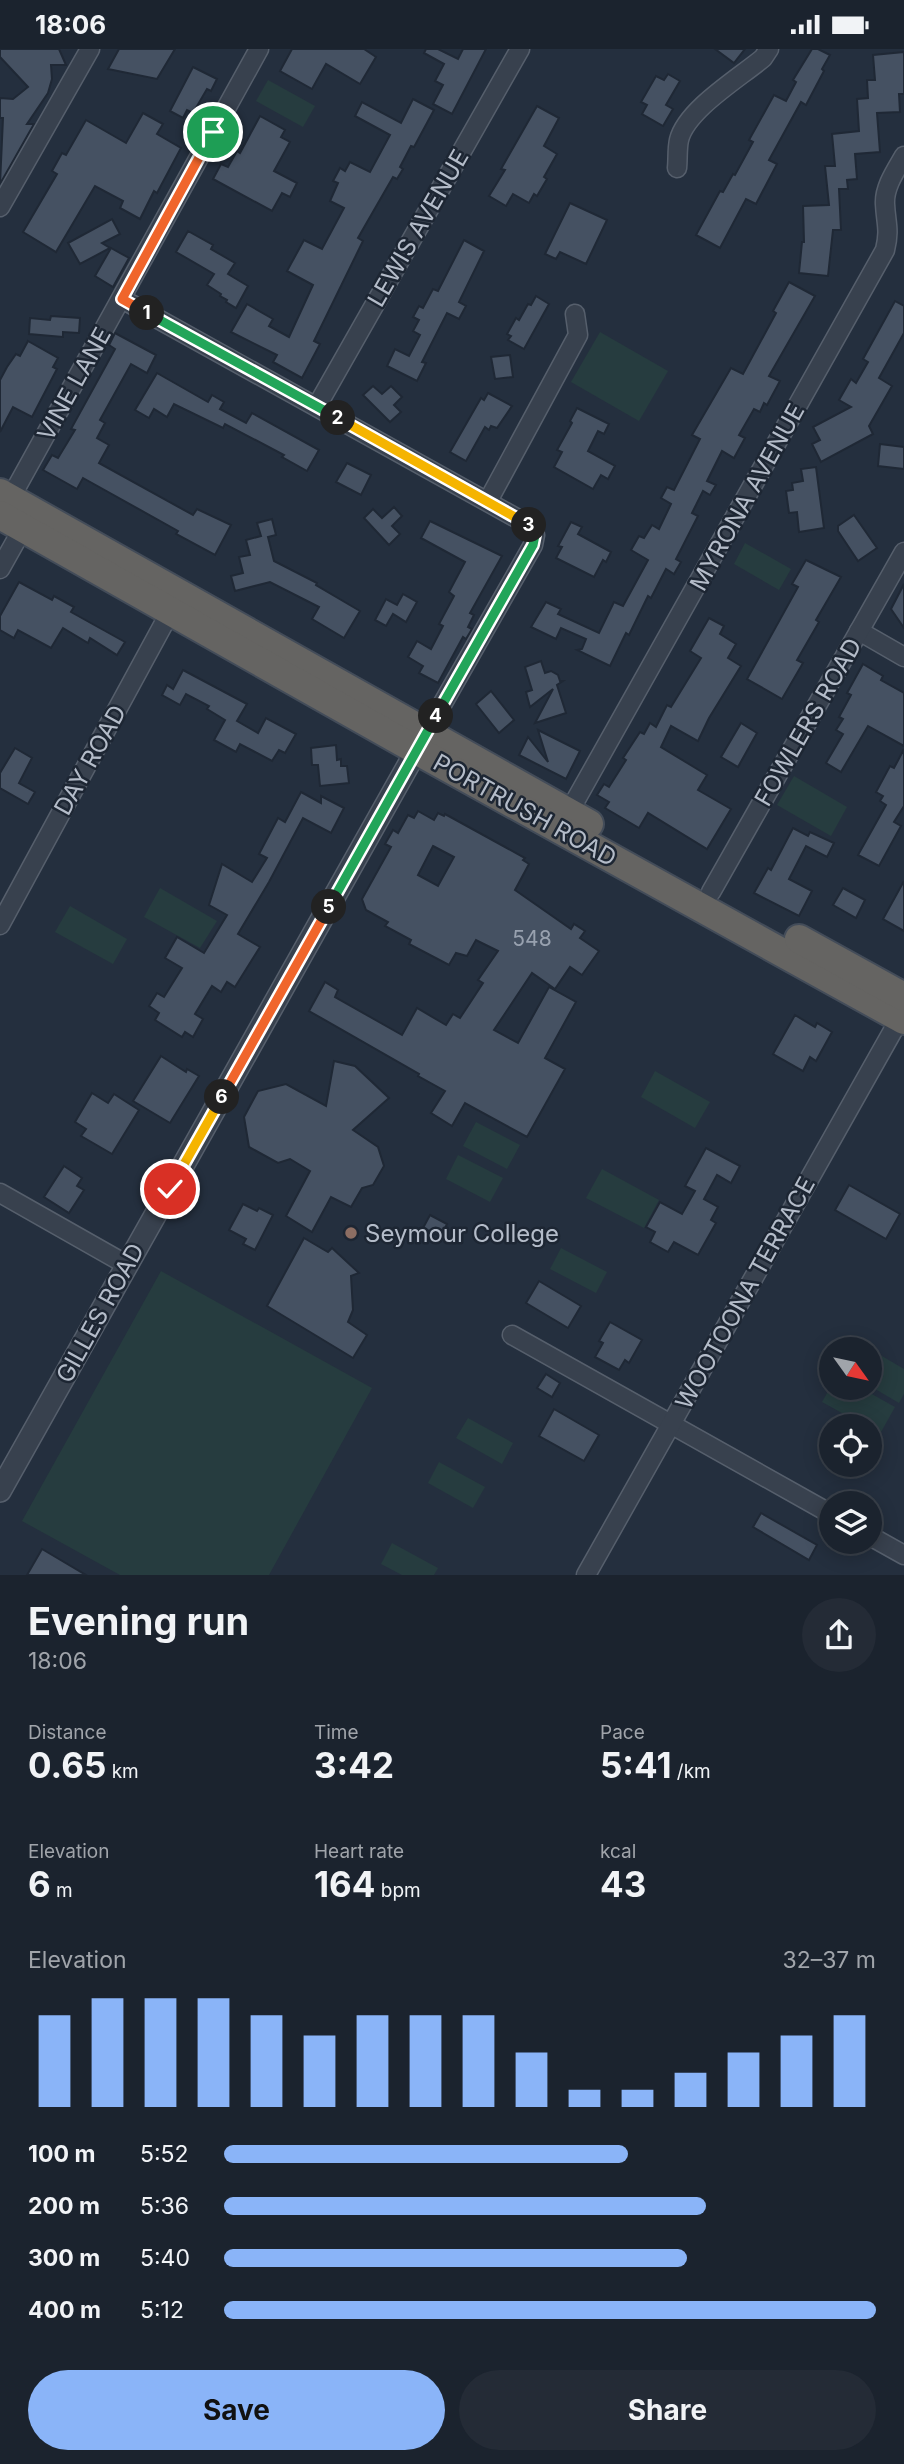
<!DOCTYPE html>
<meta charset="utf-8">
<style>
body{margin:0;font-family:Inter,sans-serif;background:#242b36;color:#f1f3f6;height:100vh;display:flex;flex-direction:column;font-size:26px;white-space:nowrap}
*{box-sizing:border-box;margin:0}
p{font-size:23px;color:#a0a4aa}
.icon{flex:none;width:38px;height:38px;fill:none;stroke:currentColor;stroke-width:2;stroke-linecap:round;stroke-linejoin:round}
.map{position:relative;height:1526px;overflow:hidden}
.panel{display:flex;flex-direction:column;background:#1b232e;flex:1}
.panel>*{flex:none}
.needle{width:46px;rotate:123deg}
.controls{position:absolute;left:819px;top:1288px;display:grid;gap:14px}
.controls a{display:grid;place-items:center;width:63px;height:63px;border-radius:50%;background:#1b232e;box-shadow:0 4px 18px #0003,0 0 0 2px #39404a;font-size:35px}
.pin{position:absolute;display:grid;place-items:center;width:60px;height:60px;color:#fff;margin:-30px;border:4px solid #fff;border-radius:50%;box-shadow:0 2px 7px #0007}
.km{position:absolute;width:35px;height:35px;margin:-18px;border-radius:50%;background:#222;color:#fff;font-size:19px;line-height:35px;text-align:center}
.round{display:grid;place-items:center;flex:none;width:74px;height:74px;border-radius:37px;background:#242b36}
.headline{display:flex;align-items:center;justify-content:space-between;height:119px;padding:0 28px}
h1{font-size:38px;font-weight:700;line-height:52px}
.figures{display:grid;grid-template-columns:repeat(3,1fr);gap:10px;height:119px;padding:7px 28px}
.figures div{display:grid;align-content:center}
.figures b{font-size:35px;font-weight:700}
.figures small{font-size:19px;font-weight:400}
.figures p{font-size:19px}
.chart{height:196px;padding:14px 28px}
.chart p{display:flex;justify-content:space-between}
.chart svg{width:100%;height:126px;margin-top:7px;stroke:#8ab4f8;stroke-width:6}
.button{display:flex;gap:14px;margin-top:auto;padding:14px 28px}
.button a{flex:1;height:80px;border-radius:42px;background:#8ab4f8;color:#111;font-size:28px;font-weight:700;line-height:80px;text-align:center}
.button a+a{background:#242b36;color:#f1f3f6}
ul{padding:0 28px;list-style:none;font-size:23px}
li{display:grid;grid-template-columns:112px 84px 1fr;align-items:center;height:52px}
li i{height:18px;border-radius:9px;background:#8ab4f8}
.status{display:flex;justify-content:space-between;align-items:center;height:49px;padding:0 35px;background:#1b232e;direction:ltr}
.status svg{height:19px;fill:currentColor}
.map>svg:first-child{display:block}
.green{fill:#263c3f}
.building{fill:#455162;stroke:#1f2835;stroke-width:2;fill-rule:evenodd}
.lines{fill:none;stroke-linecap:round;stroke-linejoin:round}
.minor-casing{stroke:#565f6c;stroke-width:21}
.tertiary-casing{stroke:#565f6c;stroke-width:24}
.trunk-casing{stroke:#434c59;stroke-width:32}
.minor{stroke:#38414e;stroke-width:18}
.tertiary{stroke:#38414e;stroke-width:21}
.trunk{stroke:#656462;stroke-width:28}
.split-1-casing{stroke:#fff;stroke-width:14}
.split-2-casing{stroke:#fff;stroke-width:14}
.split-3-casing{stroke:#fff;stroke-width:14}
.split-4-casing{stroke:#fff;stroke-width:14}
.split-5-casing{stroke:#fff;stroke-width:14}
.split-6-casing{stroke:#fff;stroke-width:14}
.split-7-casing{stroke:#fff;stroke-width:14}
.split-1{stroke:#f0652b;stroke-width:9}
.split-2{stroke:#22a559;stroke-width:9}
.split-3{stroke:#f5b400;stroke-width:9}
.split-4{stroke:#22a559;stroke-width:9}
.split-5{stroke:#22a559;stroke-width:9}
.split-6{stroke:#f0652b;stroke-width:9}
.split-7{stroke:#f5b400;stroke-width:9}
.education-dot{fill:#8d6e63;stroke:#1d2633;stroke-width:2.5}
.labels{text-anchor:middle;dominant-baseline:central;stroke-width:5;stroke-linejoin:round;paint-order:stroke}
.number-label{font-size:21px;fill:#98a1af}
.street-label{font-size:24px;fill:#b4bcc9;stroke:#1d2633}
.poi-label{font-size:24px;fill:#b4bcc9;stroke:#1d2633;text-anchor:start}
</style>
<div class="status"><b>18:06</b><svg viewBox="0 0 49 12"><path d="M0 12V9h3v3zM5 12V6h3v6zM10 12V3h3v9zM15 12V0h3v12zM26 1h20v11H26zM47 4h2v5h-2z"/></svg></div>
<div class="map">
<svg width="904" height="1526" viewBox="0 0 904 1526">
<rect width="100%" height="100%" fill="#242f3e"/>
<g class="green">
<polygon points="268,31 315,57 303,78 256,52"/>
<polygon points="600,283 668,322 639,372 571,333"/>
<polygon points="745,494 791,520 779,541 734,515"/>
<polygon points="794,727 847,758 831,787 777,756"/>
<polygon points="160,839 217,872 200,899 144,868"/>
<polygon points="70,857 127,890 113,915 55,883"/>
<polygon points="655,1022 710,1053 695,1079 641,1048"/>
<polygon points="476,1073 520,1096 507,1120 463,1097"/>
<polygon points="458,1106 503,1129 490,1153 446,1130"/>
<polygon points="602,1120 659,1151 644,1179 586,1149"/>
<polygon points="561,1199 607,1223 596,1244 550,1220"/>
<polygon points="161,1222 372,1339 269,1526 120,1526 22,1472"/>
<polygon points="870,1300 904,1320 904,1345 899,1354 870,1337"/>
<polygon points="831,1337 831,1339 861,1339 895,1358 880,1385 822,1353"/>
<polygon points="468,1369 513,1394 502,1415 456,1389"/>
<polygon points="439,1413 485,1438 473,1459 428,1434"/>
<polygon points="392,1494 438,1519 434,1526 402,1526 381,1515"/>
</g>
<g class="building">
<polygon points="0,0 59,0 66,16 51,16 52,30 48,44 27,75 34,75 0,135 3,69 0,69 0,49 13,50 28,38 0,8"/>
<polygon points="119,0 175,0 157,30 108,20"/>
<polygon points="292,0 364,0 376,8 360,35 326,15 312,40 280,22"/>
<polygon points="426,0 438,0 458,10 463,0 486,0 452,65 433,55 443,36 435,32 444,15 424,4"/>
<polygon points="715,0 745,0 734,14"/>
<polygon points="812,0 818,0 830,6 822,20 824,22 806,56 801,53 769,111 777,115 756,155 746,150 720,199 696,186 720,142 723,143 733,125 735,126 753,93 749,91 774,46 786,52 796,33 793,31"/>
<polygon points="904,3 904,45 899,45 900,63 877,64 880,103 855,105 857,130 847,131 848,140 839,140 841,181 833,181 828,227 799,224 802,193 804,193 803,157 829,156 825,117 835,117 832,85 859,82 857,50 868,49 867,31 875,31 873,6"/>
<polygon points="193,18 217,30 211,42 207,40 193,64 187,61 183,69 170,62"/>
<polygon points="668,25 680,32 666,56 673,60 663,77 642,65 647,56 641,53 656,27 664,31"/>
<polygon points="413,50 434,61 414,98 411,97 400,118 403,120 397,130 393,128 358,189 363,192 314,292 320,295 302,329 273,313 277,306 231,283 247,255 273,270 269,277 289,288 313,236 287,222 304,191 322,200 344,159 330,152 338,134 333,132 340,119 345,122 350,113 370,123 390,86 355,67 362,53 401,74"/>
<polygon points="537,57 559,69 544,97 557,105 544,128 547,130 537,147 534,145 529,154 513,145 506,157 489,147 505,121 501,120"/>
<polygon points="143,64 163,75 157,85 181,99 157,144 154,142 140,170 120,159 123,152 95,137 56,203 23,183 57,125 52,122 62,104 66,106 86,71 126,94"/>
<polygon points="260,67 285,81 281,88 290,93 274,122 297,134 290,148 282,144 272,162 213,130 221,115 228,118 237,102 240,104"/>
<polygon points="570,154 607,171 586,215 560,203 556,210 545,205"/>
<polygon points="112,170 120,185 102,194 110,199 80,215 68,194"/>
<polygon points="188,182 213,196 211,200 235,214 228,225 248,237 236,259 226,253 227,251 220,247 221,245 207,236 214,225 176,203"/>
<polygon points="464,191 484,202 459,253 466,257 459,270 447,264 422,313 426,314 417,332 387,317 395,300 409,307 420,286 413,282 419,271 413,268 419,257 423,259 433,240 438,242"/>
<polygon points="111,199 129,209 113,238 95,227"/>
<polygon points="789,233 815,247 769,327 780,332 767,356 764,354 760,363 754,360 739,386 745,389 734,409 722,402 707,432 716,436 710,446 703,442 692,464 698,467 676,510 681,513 674,525 666,520 651,549 648,547 629,586 626,584 610,617 577,601 582,600 586,590 561,579 556,590 531,578 546,553 561,560 558,565 599,584 614,553 623,557 648,511 631,501 639,487 644,489 652,476 659,480 671,455 661,449 667,438 674,441 700,390 692,386 731,319 743,325 776,264 773,262"/>
<polygon points="536,247 549,255 524,300 508,291 511,287 507,285 516,269 519,271 528,255 531,256"/>
<polygon points="895,252 904,257 904,284 879,329 892,337 869,377 873,385 821,413 812,395 820,391 813,378 851,358 839,351 851,330 856,334 868,313 863,310"/>
<polygon points="51,267 80,269 79,284 63,283 63,288 29,285 30,269 50,271"/>
<polygon points="115,284 156,306 147,324 131,315 100,371 105,374 97,389 109,396 99,414 193,466 197,460 231,476 215,506 176,485 178,482 83,429 77,440 43,421 52,406 58,409 75,381 71,380 115,300 109,296"/>
<polygon points="28,292 58,309 53,318 57,320 32,368 13,358 0,383 0,331 7,318 16,305 20,307"/>
<polygon points="510,306 513,328 495,330 491,308"/>
<polygon points="157,324 208,353 212,346 224,353 220,360 246,374 252,364 319,401 307,422 282,408 284,406 225,375 223,379 174,355 167,368 154,360 149,369 135,361"/>
<polygon points="373,337 382,345 391,337 402,348 394,356 401,363 390,373 363,346"/>
<polygon points="488,344 512,357 497,379 491,377 489,381 485,378 466,412 450,403 481,349 484,351"/>
<polygon points="577,359 609,375 604,385 598,382 588,402 615,417 608,430 601,426 593,440 554,418 562,403 557,401 572,374 570,372"/>
<polygon points="880,395 904,398 904,420 878,417"/>
<polygon points="347,414 371,426 361,446 336,433"/>
<polygon points="816,418 824,479 799,483 797,463 789,464 786,442 793,441 792,434 803,432 801,420"/>
<polygon points="394,458 402,467 392,477 400,485 389,496 364,469 373,460 382,469"/>
<polygon points="854,466 877,499 858,512 838,482 838,477"/>
<polygon points="272,470 276,486 268,488 274,512 317,534 316,536 360,562 344,589 312,570 319,558 270,533 235,542 231,527 243,524 239,508 250,506 246,491 261,487 257,474"/>
<polygon points="430,472 502,507 470,564 474,566 468,578 472,580 466,590 463,588 438,634 419,624 423,617 408,608 417,592 431,600 443,577 439,575 454,547 449,543 465,513 421,489"/>
<polygon points="571,473 582,478 578,485 611,503 606,513 603,511 594,528 556,509 562,498 558,497"/>
<polygon points="806,511 841,528 816,571 819,573 797,611 803,614 782,650 747,630 798,538 792,535"/>
<polygon points="19,533 52,551 54,547 74,558 71,563 125,593 117,606 90,589 88,594 63,579 51,599 18,581 14,589 0,581 0,567"/>
<polygon points="904,535 904,579 891,560"/>
<polygon points="403,545 417,553 406,573 393,565 386,577 375,571 386,550 397,556"/>
<polygon points="709,569 724,577 720,585 736,595 728,609 741,617 709,669 698,692 671,677 661,698 707,726 698,741 731,760 707,800 648,764 639,779 605,759 609,753 597,746 604,735 609,738 626,711 623,709 640,683 644,685 650,674 656,678 667,656 671,658 701,609 690,602"/>
<polygon points="541,612 545,624 551,622 558,626 560,632 563,632 557,636 566,664 535,674 553,640 530,658 526,643 532,641 525,618"/>
<polygon points="863,615 883,627 881,631 904,644 904,697 868,677 841,723 826,714 843,685 836,681 843,670 839,668 851,646 847,644"/>
<polygon points="183,621 247,655 237,672 258,684 266,669 296,685 285,704 279,701 272,712 240,695 236,703 214,691 225,671 207,660 209,657 186,645 180,656 162,646 167,636 173,640"/>
<polygon points="491,642 514,671 499,684 476,655"/>
<polygon points="741,674 757,684 738,718 721,708"/>
<polygon points="538,681 580,702 566,730 519,706 528,688 548,713"/>
<polygon points="336,696 337,711 341,710 341,717 347,717 349,734 320,737 318,716 312,716 311,699"/>
<polygon points="15,699 32,709 19,734 35,743 28,755 0,739 0,724"/>
<polygon points="904,700 904,757 894,773 901,777 879,817 858,806 886,756 880,752 883,747 876,743 890,717 894,719"/>
<polygon points="301,743 321,754 321,747 344,759 331,784 303,769 269,833 238,885 260,898 235,938 227,933 221,943 212,937 195,965 203,970 193,988 185,983 182,988 155,971 159,964 149,957 157,944 164,948 182,919 165,909 177,888 204,904 227,866 209,856 222,815 252,833 267,809 259,805 278,769 285,773"/>
<path d="M418 762 434 771 438 764 444 767 445 765 525 809 523 811 529 815 515 841 571 880 574 875 585 882 580 889 599 902 582 926 570 918 555 940 532 924 494 981 518 994 549 938 576 953 545 1009 565 1020 527 1088 465 1054 452 1077 431 1064 445 1042 418 1027 419 1025 309 962 325 933 338 941 335 948 402 986 417 959 446 976 453 965 460 969 483 934 478 931 498 902 476 891 467 907 456 904 449 916 409 895 411 891 385 877 388 873 366 861 362 850 391 798 385 795 393 781 398 784 408 766 414 769ZM433 797 454 808 438 837 418 826Z"/>
<polygon points="793,779 808,787 810,783 834,794 827,808 806,797 789,830 812,842 799,867 754,844 768,819 771,821"/>
<polygon points="904,832 904,882 883,870"/>
<polygon points="843,839 865,851 856,869 833,856"/>
<polygon points="795,966 815,978 817,974 832,983 816,1012 810,1008 803,1022 773,1005"/>
<polygon points="161,1007 186,1023 187,1020 199,1027 170,1074 133,1052"/>
<polygon points="334,1012 355,1017 389,1049 353,1081 378,1098 384,1117 373,1136 362,1139 351,1158 331,1148 312,1183 286,1167 310,1122 290,1110 278,1114 249,1098 244,1068 258,1042 286,1035 326,1057"/>
<polygon points="92,1044 108,1054 114,1045 139,1061 112,1105 81,1087 86,1080 75,1073"/>
<polygon points="706,1099 740,1117 731,1134 717,1126 704,1150 718,1158 711,1171 716,1174 698,1206 674,1193 668,1203 650,1193 655,1183 646,1178 660,1153 682,1165 695,1142 685,1137"/>
<polygon points="64,1117 82,1129 77,1137 84,1141 69,1164 44,1148"/>
<polygon points="849,1136 900,1165 886,1190 835,1161"/>
<polygon points="243,1155 257,1162 259,1159 273,1166 255,1201 243,1195 246,1190 229,1181"/>
<polygon points="430,1166 447,1175 441,1188 423,1179"/>
<polygon points="304,1189 328,1203 332,1199 359,1224 351,1227 353,1261 348,1273 367,1286 353,1309 267,1257"/>
<polygon points="539,1232 581,1257 568,1279 526,1254"/>
<polygon points="610,1273 642,1291 629,1314 625,1311 619,1321 595,1308 603,1294 599,1292"/>
<polygon points="546,1325 560,1334 552,1348 537,1339"/>
<polygon points="554,1360 599,1386 584,1412 539,1387"/>
<polygon points="761,1464 817,1496 809,1511 753,1478"/>
<polygon points="42,1500 86,1526 27,1526"/>
</g>
<g class="lines">
<g class="minor-casing">
<g id="minor">
<path d="M677 119C678 110 677 100 679 91 686 61 739 29 763 9L769 0"/>
<polyline points="0,158 90,0"/>
<polyline points="122,250 529,476 535,486 533,496 427,682"/>
<polyline points="317,357 520,0"/>
<polyline points="10,450 259,0"/>
<polyline points="488,452 578,286 575,265"/>
<polyline points="0,520 23,479"/>
<polyline points="859,582 904,608"/>
<path d="M565 770 885 201C890 180 886 175 885 155 884 138 896 121 904 107"/>
<polyline points="711,843 904,503"/>
<polyline points="0,876 175,554"/>
<polyline points="0,1144 127,1216"/>
<polyline points="512,1286 831,1465"/>
<polyline points="870,1487 904,1506"/>
<polyline points="586,1526 904,962"/>
</g>
</g>
<g class="tertiary-casing">
<polyline id="tertiary" points="0,1442 423,690"/>
</g>
<g class="trunk-casing">
<g id="trunk">
<polyline points="0,444 589,775"/>
<polyline points="0,466 427,707 904,971"/>
<polyline points="799,890 902,947"/>
</g>
</g>
<use href="#minor" class="minor"/>
<use href="#tertiary" class="tertiary"/>
<use href="#trunk" class="trunk"/>
</g>
<g class="lines">
<g class="split-1-casing">
<polyline id="split-1" points="147,264 122,250 213,83"/>
</g>
<g class="split-2-casing">
<polyline id="split-2" points="147,264 338,369"/>
</g>
<g class="split-3-casing">
<polyline id="split-3" points="338,369 529,476"/>
</g>
<g class="split-4-casing">
<polyline id="split-4" points="436,667 533,496 535,486 529,476"/>
</g>
<g class="split-5-casing">
<polyline id="split-5" points="329,858 436,667"/>
</g>
<g class="split-6-casing">
<polyline id="split-6" points="222,1048 329,858"/>
</g>
<g class="split-7-casing">
<polyline id="split-7" points="170,1140 222,1048"/>
</g>
<use href="#split-1" class="split-1"/>
<use href="#split-2" class="split-2"/>
<use href="#split-3" class="split-3"/>
<use href="#split-4" class="split-4"/>
<use href="#split-5" class="split-5"/>
<use href="#split-6" class="split-6"/>
<use href="#split-7" class="split-7"/>
</g>
<circle class="education-dot" cx="351" cy="1184" r="7"/>
<g class="labels">
<g class="number-label">
<text x="532" y="889">548</text>
</g>
<g class="street-label">
<text transform="translate(418 179) rotate(-60)">LEWIS AVENUE</text>
<text transform="translate(74 335) rotate(-61)">VINE LANE</text>
<text transform="translate(747 448) rotate(-61)">MYRONA AVENUE</text>
<text transform="translate(808 673) rotate(-60)">FOWLERS ROAD</text>
<text transform="translate(90 711) rotate(-61)">DAY ROAD</text>
<text transform="translate(525 761) rotate(29)">PORTRUSH ROAD</text>
<text transform="translate(745 1244) rotate(-61)">WOOTOONA TERRACE</text>
<text transform="translate(100 1264) rotate(-61)">GILLES ROAD</text>
</g>
<g class="poi-label">
<text x="365" y="1184">Seymour College</text>
</g>
</g>
</svg>
<div class="controls">
<a><svg class="needle" viewBox="-14 -14 28 28"><path d="M0-13l5 13h-10z" fill="#e53935"/><path d="M0 13l5-13h-10z" fill="#a0a4aa"/></svg></a>
<a><svg class="icon" aria-label="locate" viewBox="0 0 24 24"><circle cx="12" cy="12" r="6"/><path d="M12 2v4M12 18v4M2 12h4M18 12h4"/></svg></a>
<a><svg class="icon" aria-label="layers" viewBox="0 0 24 24"><path d="M12 4l9 5-9 5-9-5zM3 14l9 5 9-5"/></svg></a>
</div>
<div class="pin" style="left:213px;top:83px;background:#1e9e55"><svg class="icon" aria-label="arrive" viewBox="0 0 24 24"><path d="M6 21V4h12l-3 4 3 4H6"/></svg></div>
<div class="pin" style="left:170px;top:1140px;background:#d93025"><svg class="icon" aria-label="check" viewBox="0 0 24 24"><path d="M5 12l5 5 9-10"/></svg></div>
<b class="km" style="left:147px;top:264px">1</b>
<b class="km" style="left:338px;top:369px">2</b>
<b class="km" style="left:529px;top:476px">3</b>
<b class="km" style="left:436px;top:667px">4</b>
<b class="km" style="left:329px;top:858px">5</b>
<b class="km" style="left:222px;top:1048px">6</b>
</div>
<section class="panel">
<div class="headline"><div><h1>Evening run</h1><p>18:06</p></div><a class="round"><svg class="icon" aria-label="share" viewBox="0 0 24 24"><path d="M12 15V3M7 8l5-5 5 5M5 13v7h14v-7"/></svg></a></div>
<div class="figures">
<div><p>Distance</p><b>0.65<small> km</small></b></div>
<div><p>Time</p><b>3:42</b></div>
<div><p>Pace</p><b>5:41<small> /km</small></b></div>
</div>
<div class="figures">
<div><p>Elevation</p><b>6<small> m</small></b></div>
<div><p>Heart rate</p><b>164<small> bpm</small></b></div>
<div><p>kcal</p><b>43</b></div>
</div>
<div class="chart"><p><span>Elevation</span>32–37 m</p>
<svg viewBox="0 0 160 44" preserveAspectRatio="none"><path d="M5 44V12M15 44V6M25 44V6M35 44V6M45 44V12M55 44V19M65 44V12M75 44V12M85 44V12M95 44V25M105 44V38M115 44V38M125 44V32M135 44V25M145 44V19M155 44V12"/></svg>
</div>
<ul>
<li><b>100 m</b>5:52<i style="width:62%"></i></li>
<li><b>200 m</b>5:36<i style="width:74%"></i></li>
<li><b>300 m</b>5:40<i style="width:71%"></i></li>
<li><b>400 m</b>5:12<i style="width:100%"></i></li>
</ul>
<div class="button"><a>Save</a><a>Share</a></div>
</section>
